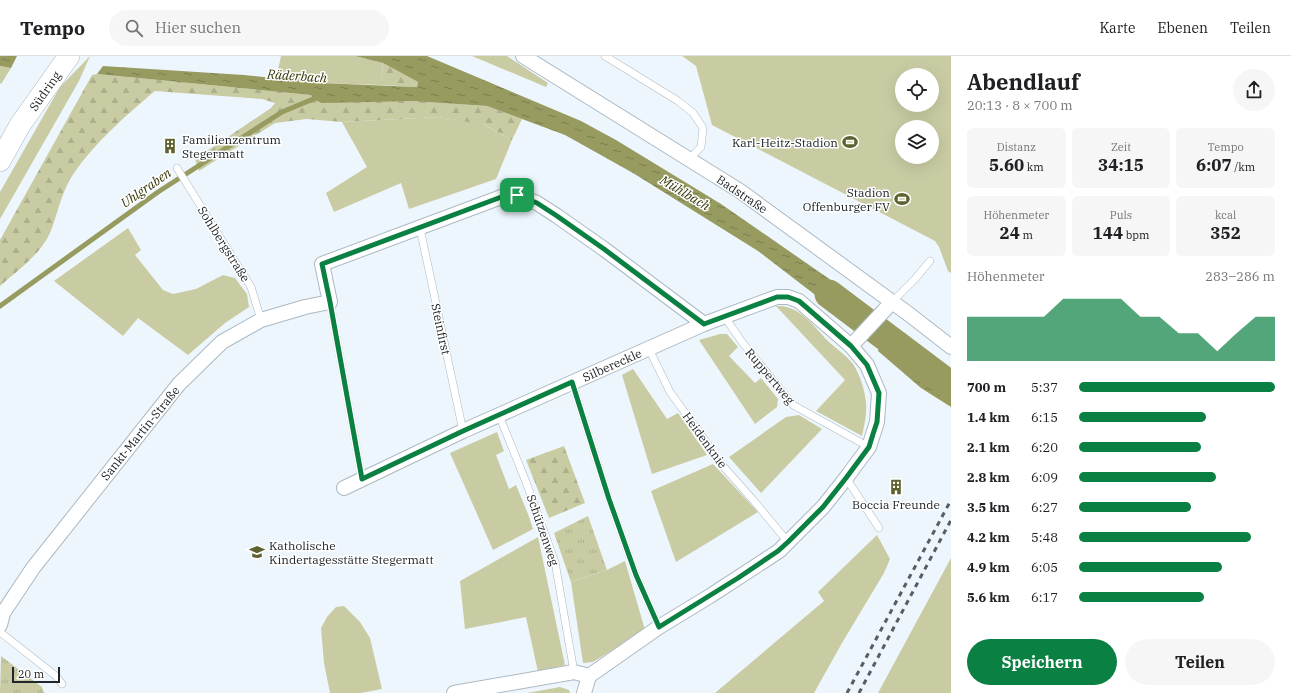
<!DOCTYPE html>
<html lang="de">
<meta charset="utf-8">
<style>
body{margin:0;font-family:"IBM Plex Serif",serif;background:#f6f6f6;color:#202124;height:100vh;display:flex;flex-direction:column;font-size:15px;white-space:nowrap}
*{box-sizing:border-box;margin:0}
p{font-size:13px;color:#757577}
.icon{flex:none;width:22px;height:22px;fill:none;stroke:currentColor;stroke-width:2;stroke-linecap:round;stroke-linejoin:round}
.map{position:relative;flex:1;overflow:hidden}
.side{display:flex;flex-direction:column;background:#fff;width:340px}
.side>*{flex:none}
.buttons{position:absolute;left:895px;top:12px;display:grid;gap:8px}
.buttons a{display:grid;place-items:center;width:44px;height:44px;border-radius:50%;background:#fff;box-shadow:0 4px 16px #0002;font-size:20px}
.scale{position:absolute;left:12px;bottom:10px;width:48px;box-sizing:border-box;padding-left:4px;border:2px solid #21262a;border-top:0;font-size:11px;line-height:14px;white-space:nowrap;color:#21262a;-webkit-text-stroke:3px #fff;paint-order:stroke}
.pin{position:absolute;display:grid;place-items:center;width:34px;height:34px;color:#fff;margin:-17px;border-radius:8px;box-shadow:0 2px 6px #0006}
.round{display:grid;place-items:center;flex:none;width:42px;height:42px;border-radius:21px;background:#f6f6f6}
.headline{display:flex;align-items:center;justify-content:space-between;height:68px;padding:0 16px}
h1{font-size:22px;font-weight:700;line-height:30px}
.stats{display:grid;grid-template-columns:repeat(3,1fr);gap:6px;height:68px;padding:4px 16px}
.stats div{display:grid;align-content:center;border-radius:6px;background:#f6f6f6;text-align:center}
.stats b{font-size:17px;font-weight:700}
.stats small{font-size:11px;font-weight:400}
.stats p{font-size:11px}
.chart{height:112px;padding:8px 16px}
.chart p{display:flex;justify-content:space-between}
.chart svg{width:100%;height:72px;margin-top:4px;fill:#0b8043;opacity:.7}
.button{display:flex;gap:8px;margin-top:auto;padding:8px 16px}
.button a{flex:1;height:46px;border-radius:24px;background:#0b8043;color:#fff;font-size:16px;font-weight:700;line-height:46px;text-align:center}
.button a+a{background:#f6f6f6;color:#202124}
ul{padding:0 16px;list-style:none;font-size:13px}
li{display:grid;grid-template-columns:64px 48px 1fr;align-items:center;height:30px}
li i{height:10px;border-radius:5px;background:#0b8043}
header{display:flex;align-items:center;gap:24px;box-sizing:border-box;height:56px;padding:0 20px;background:#fff;border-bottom:1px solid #e0e0e0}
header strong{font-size:19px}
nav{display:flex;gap:22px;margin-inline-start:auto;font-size:14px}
.search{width:280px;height:36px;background:#f6f6f6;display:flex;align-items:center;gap:10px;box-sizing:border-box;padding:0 14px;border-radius:22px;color:#757577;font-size:15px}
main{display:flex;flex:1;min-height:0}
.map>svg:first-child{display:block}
.grass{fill:#c9cca3;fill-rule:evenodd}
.forest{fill:url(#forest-firs)}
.park{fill:url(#park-tufts)}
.water{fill:url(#water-ripples)}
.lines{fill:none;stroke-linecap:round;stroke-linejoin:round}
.stream{stroke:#979b60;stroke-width:5}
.river{stroke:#979b60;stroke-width:29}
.lane-casing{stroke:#acb9c3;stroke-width:8}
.street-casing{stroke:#acb9c3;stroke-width:16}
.secondary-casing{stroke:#acb9c3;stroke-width:22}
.lane{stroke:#fff;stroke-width:7}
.street{stroke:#fff;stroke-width:14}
.secondary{stroke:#fff;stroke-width:21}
.rail{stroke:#575d61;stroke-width:3;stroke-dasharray:5 5;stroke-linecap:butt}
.route-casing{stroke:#fff;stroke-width:8}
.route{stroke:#0b8043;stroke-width:5}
.labels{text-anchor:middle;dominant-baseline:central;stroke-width:3;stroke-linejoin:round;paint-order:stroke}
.street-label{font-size:12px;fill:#21262a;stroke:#fff}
.poi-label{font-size:12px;fill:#21262a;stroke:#fff;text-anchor:start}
.water-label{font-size:13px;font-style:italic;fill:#363706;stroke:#fff}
</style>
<header>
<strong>Tempo</strong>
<div class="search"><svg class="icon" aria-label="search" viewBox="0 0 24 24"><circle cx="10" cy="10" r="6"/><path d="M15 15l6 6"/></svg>Hier suchen</div>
<nav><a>Karte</a><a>Ebenen</a><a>Teilen</a></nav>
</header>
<main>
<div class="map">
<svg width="951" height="637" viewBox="0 0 951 637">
<defs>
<pattern id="forest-firs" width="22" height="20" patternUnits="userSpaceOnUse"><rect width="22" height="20" fill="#c9cca3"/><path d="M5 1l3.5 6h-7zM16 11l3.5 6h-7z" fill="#acaf8c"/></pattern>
<pattern id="park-tufts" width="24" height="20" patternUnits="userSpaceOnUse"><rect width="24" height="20" fill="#c9cca3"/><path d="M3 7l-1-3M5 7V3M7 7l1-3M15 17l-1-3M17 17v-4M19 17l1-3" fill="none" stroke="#acaf8c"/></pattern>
<pattern id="water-ripples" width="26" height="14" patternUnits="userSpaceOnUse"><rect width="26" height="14" fill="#979b60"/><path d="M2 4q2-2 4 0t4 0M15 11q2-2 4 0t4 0" fill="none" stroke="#7b7e4f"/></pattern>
</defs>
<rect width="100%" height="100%" fill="#eef6fd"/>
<g class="grass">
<polygon points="90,0 79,25 0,163 0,136 60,31"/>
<polygon points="281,0 355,0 383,7 381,29 320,27 276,23"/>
<polygon points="472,0 507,0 548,27 546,31"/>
<path d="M682 0H951V217L948 215 939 191 935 185 712 69 696 10ZM902 19H932V49H902ZM902 71H932V101H902Z"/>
<polygon points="439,61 483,68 512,84 496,123 409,153 401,127 334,156 326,137 367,111 342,66"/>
<polygon points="128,172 141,194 135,199 163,234 173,238 196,233 223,219 235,222 247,238 249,251 225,267 188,299 138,262 123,280 54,225"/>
<path d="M776 250C800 248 815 272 830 287 837 293 847 300 853 308 859 317 863 329 865 340 868 353 865 367 862 380L816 355 845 324Z"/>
<polygon points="720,278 727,278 738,291 729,300 755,327 761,322 778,343 777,351 755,368 699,284"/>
<polygon points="633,313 667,363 678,357 707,399 652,418 622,319"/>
<polygon points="799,359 822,373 761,437 729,401 786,361"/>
<polygon points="497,376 504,395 496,399 509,433 516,429 528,458 533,473 493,494 450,397"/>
<polygon points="713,408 758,456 676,506 651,435"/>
<polygon points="877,479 890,503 884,517 842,587 814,637 715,637 824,545 818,536"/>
<polygon points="538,481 565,609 538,616 526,561 465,573 460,525"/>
<polygon points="951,502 951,637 878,637"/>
<polygon points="625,505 645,574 593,606 583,607 571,526 607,514"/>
<polygon points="344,550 360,566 370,582 382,633 361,637 330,637 324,607 321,572 327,561 336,551"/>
<polygon points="560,631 569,634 570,637 527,637"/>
</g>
<g class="forest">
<polygon points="383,7 418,26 417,31 381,29"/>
<polygon points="0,10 11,12 1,28 0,27"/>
<path d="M97 18 311 39 313 43 411 45 487 50 522 63 512 84 485 69 439 61 342 66 307 63 275 67 199 115 195 103 271 52 275 47 262 43 155 35C126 59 88 93 69 125 60 142 57 160 50 177 40 199 18 214 0 230V184L92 19Z"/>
<polygon points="564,390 585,447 549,462 526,404"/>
</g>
<g class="park">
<polygon points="588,460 607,514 571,526 554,477"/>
<polygon points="1,600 42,631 44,637 0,637"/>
</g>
<g class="water">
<polygon points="0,0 17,0 11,12 0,10"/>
<path d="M355 0H427L581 65 616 84 721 148 867 249C865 258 861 263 853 268L758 195 633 117 565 79 487 50 411 45 322 47 313 43 311 39 97 18 103 10 244 19 320 27 417 31 418 26 383 7Z"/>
<path d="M896 275 951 323V351L921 332 878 295C881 284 886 280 896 275Z"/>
</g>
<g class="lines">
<polyline class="stream" points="0,250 158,136 282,56 318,41"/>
<polyline class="river" points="829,238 951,330"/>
<g class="lane-casing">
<g id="lane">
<polyline points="605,0 678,45 693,57 703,72 701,91 689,103"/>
<polyline points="177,112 251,231 261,264"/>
<polyline points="420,172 463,375"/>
<polyline points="330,246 362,423"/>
<polyline points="892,246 915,223 930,205"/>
<polyline points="724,260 742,286 793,349 869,391"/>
<polyline points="649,293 670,336 707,387 715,401 754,445 788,486"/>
<polyline points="572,326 609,443 636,519 659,571"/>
<polyline points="499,359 526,426 555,506 574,616"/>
<polyline points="846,422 879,472"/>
<polyline points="0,576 56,620 62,628"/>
</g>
</g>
<g class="street-casing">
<g id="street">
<polyline points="523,0 740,135 910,259 951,291"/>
<polyline points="851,290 892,246"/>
<polyline points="344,432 463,375 704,268 777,241 788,241 799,245 851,290 867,309 879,337 877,366 869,391 846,422 823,451 779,495 710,540 659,571 589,620 584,637"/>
<polyline points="0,569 3,557 33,512 179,328 222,286 261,264 305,251 330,246 322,208 504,140 517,139 537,147 557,160 604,193 704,268"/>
<polyline points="454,637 574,616 589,620"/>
</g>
</g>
<g class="secondary-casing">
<polyline id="secondary" points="0,105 20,69 69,0"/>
</g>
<use href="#lane" class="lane"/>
<use href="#street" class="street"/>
<use href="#secondary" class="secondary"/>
<g class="rail">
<polyline points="847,637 951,444"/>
<polyline points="859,637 951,464"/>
</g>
</g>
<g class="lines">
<g class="route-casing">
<polygon id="route" points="517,139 537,147 557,160 604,193 704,268 777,241 788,241 799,245 851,290 867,309 879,337 877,366 873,378 869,391 846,422 823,451 788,486 778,495 738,522 659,571 636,519 609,443 572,326 463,375 362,423 330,246 322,208 504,140"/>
</g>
<use href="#route" class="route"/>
</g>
<defs>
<g id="stadium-bare" transform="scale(1.2)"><path d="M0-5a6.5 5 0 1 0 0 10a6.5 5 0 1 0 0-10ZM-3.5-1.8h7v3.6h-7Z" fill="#5f612f" stroke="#fff" stroke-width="2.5" paint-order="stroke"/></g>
<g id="building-bare" transform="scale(1.2)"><path d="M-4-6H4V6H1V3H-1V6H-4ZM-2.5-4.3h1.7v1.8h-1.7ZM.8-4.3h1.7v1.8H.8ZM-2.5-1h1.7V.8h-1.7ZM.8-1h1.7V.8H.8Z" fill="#5f612f" stroke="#fff" stroke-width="2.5" paint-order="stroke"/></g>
<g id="school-bare" transform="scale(1.2)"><path d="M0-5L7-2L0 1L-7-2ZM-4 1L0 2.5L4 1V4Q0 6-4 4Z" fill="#5f612f" stroke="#fff" stroke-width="2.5" paint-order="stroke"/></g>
</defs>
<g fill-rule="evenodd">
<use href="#stadium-bare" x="850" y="86"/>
<use href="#building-bare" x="170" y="90"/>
<use href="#stadium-bare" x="902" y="143"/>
<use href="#building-bare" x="896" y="431"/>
<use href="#school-bare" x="257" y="496"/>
</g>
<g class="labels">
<g class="street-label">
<text transform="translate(45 35) rotate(-55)">Südring</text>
<text transform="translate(742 138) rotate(34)">Badstraße</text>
<text transform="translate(224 188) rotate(58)">Sohlbergstraße</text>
<text transform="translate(441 273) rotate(78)">Steinfirst</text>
<text transform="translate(612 309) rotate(-24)">Silbereckle</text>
<text transform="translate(770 320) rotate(50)">Ruppertweg</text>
<text transform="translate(140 377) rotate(-51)">Sankt-Martin-Straße</text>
<text transform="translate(705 384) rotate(54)">Heidenknie</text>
<text transform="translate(543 474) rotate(71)">Schützenweg</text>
</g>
<g class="poi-label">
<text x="182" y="83">Familienzentrum<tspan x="182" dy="14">Stegermatt</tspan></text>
<text x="838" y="86" text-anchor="end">Karl-Heitz-Stadion</text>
<text x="890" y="136" text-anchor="end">Stadion<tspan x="890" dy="14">Offenburger FV</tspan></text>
<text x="896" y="448" text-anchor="middle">Boccia Freunde</text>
<text x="269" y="489">Katholische<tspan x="269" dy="14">Kindertagesstätte Stegermatt</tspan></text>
</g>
<g class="water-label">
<text transform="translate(297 20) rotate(4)">Räderbach</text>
<text transform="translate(146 132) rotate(-35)">Uhlgraben</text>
<text transform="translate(685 137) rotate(31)">Mühlbach</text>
</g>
</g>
</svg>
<div class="buttons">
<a><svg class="icon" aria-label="locate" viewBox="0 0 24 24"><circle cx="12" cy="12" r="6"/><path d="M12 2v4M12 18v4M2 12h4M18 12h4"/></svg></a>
<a><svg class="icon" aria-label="layers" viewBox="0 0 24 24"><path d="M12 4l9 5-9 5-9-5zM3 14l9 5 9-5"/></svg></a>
</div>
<div class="scale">20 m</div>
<div class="pin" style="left:517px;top:139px;background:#1e9e55"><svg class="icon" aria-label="arrive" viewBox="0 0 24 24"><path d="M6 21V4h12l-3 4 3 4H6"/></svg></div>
</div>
<section class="side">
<div class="headline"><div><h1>Abendlauf</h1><p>20:13 · 8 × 700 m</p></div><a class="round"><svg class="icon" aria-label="share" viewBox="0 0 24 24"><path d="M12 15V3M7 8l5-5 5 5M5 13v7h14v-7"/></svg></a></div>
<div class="stats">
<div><p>Distanz</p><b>5.60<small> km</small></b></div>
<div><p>Zeit</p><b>34:15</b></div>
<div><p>Tempo</p><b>6:07<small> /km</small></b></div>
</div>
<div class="stats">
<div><p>Höhenmeter</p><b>24<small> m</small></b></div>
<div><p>Puls</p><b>144<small> bpm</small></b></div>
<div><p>kcal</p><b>352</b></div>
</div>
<div class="chart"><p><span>Höhenmeter</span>283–286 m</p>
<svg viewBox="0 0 160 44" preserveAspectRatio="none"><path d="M0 44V17L10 17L20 17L30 17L40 17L50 6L60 6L70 6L80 6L90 17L100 17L110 27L120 27L130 38L140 27L150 17L160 17V44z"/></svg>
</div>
<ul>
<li><b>700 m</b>5:37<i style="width:100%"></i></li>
<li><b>1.4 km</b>6:15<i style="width:65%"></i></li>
<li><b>2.1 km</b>6:20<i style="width:62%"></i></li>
<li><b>2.8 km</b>6:09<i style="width:70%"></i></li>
<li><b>3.5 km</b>6:27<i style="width:57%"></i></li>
<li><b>4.2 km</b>5:48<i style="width:88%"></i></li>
<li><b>4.9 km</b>6:05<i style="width:73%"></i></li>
<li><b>5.6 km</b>6:17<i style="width:64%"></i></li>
</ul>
<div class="button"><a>Speichern</a><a>Teilen</a></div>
</section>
</main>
